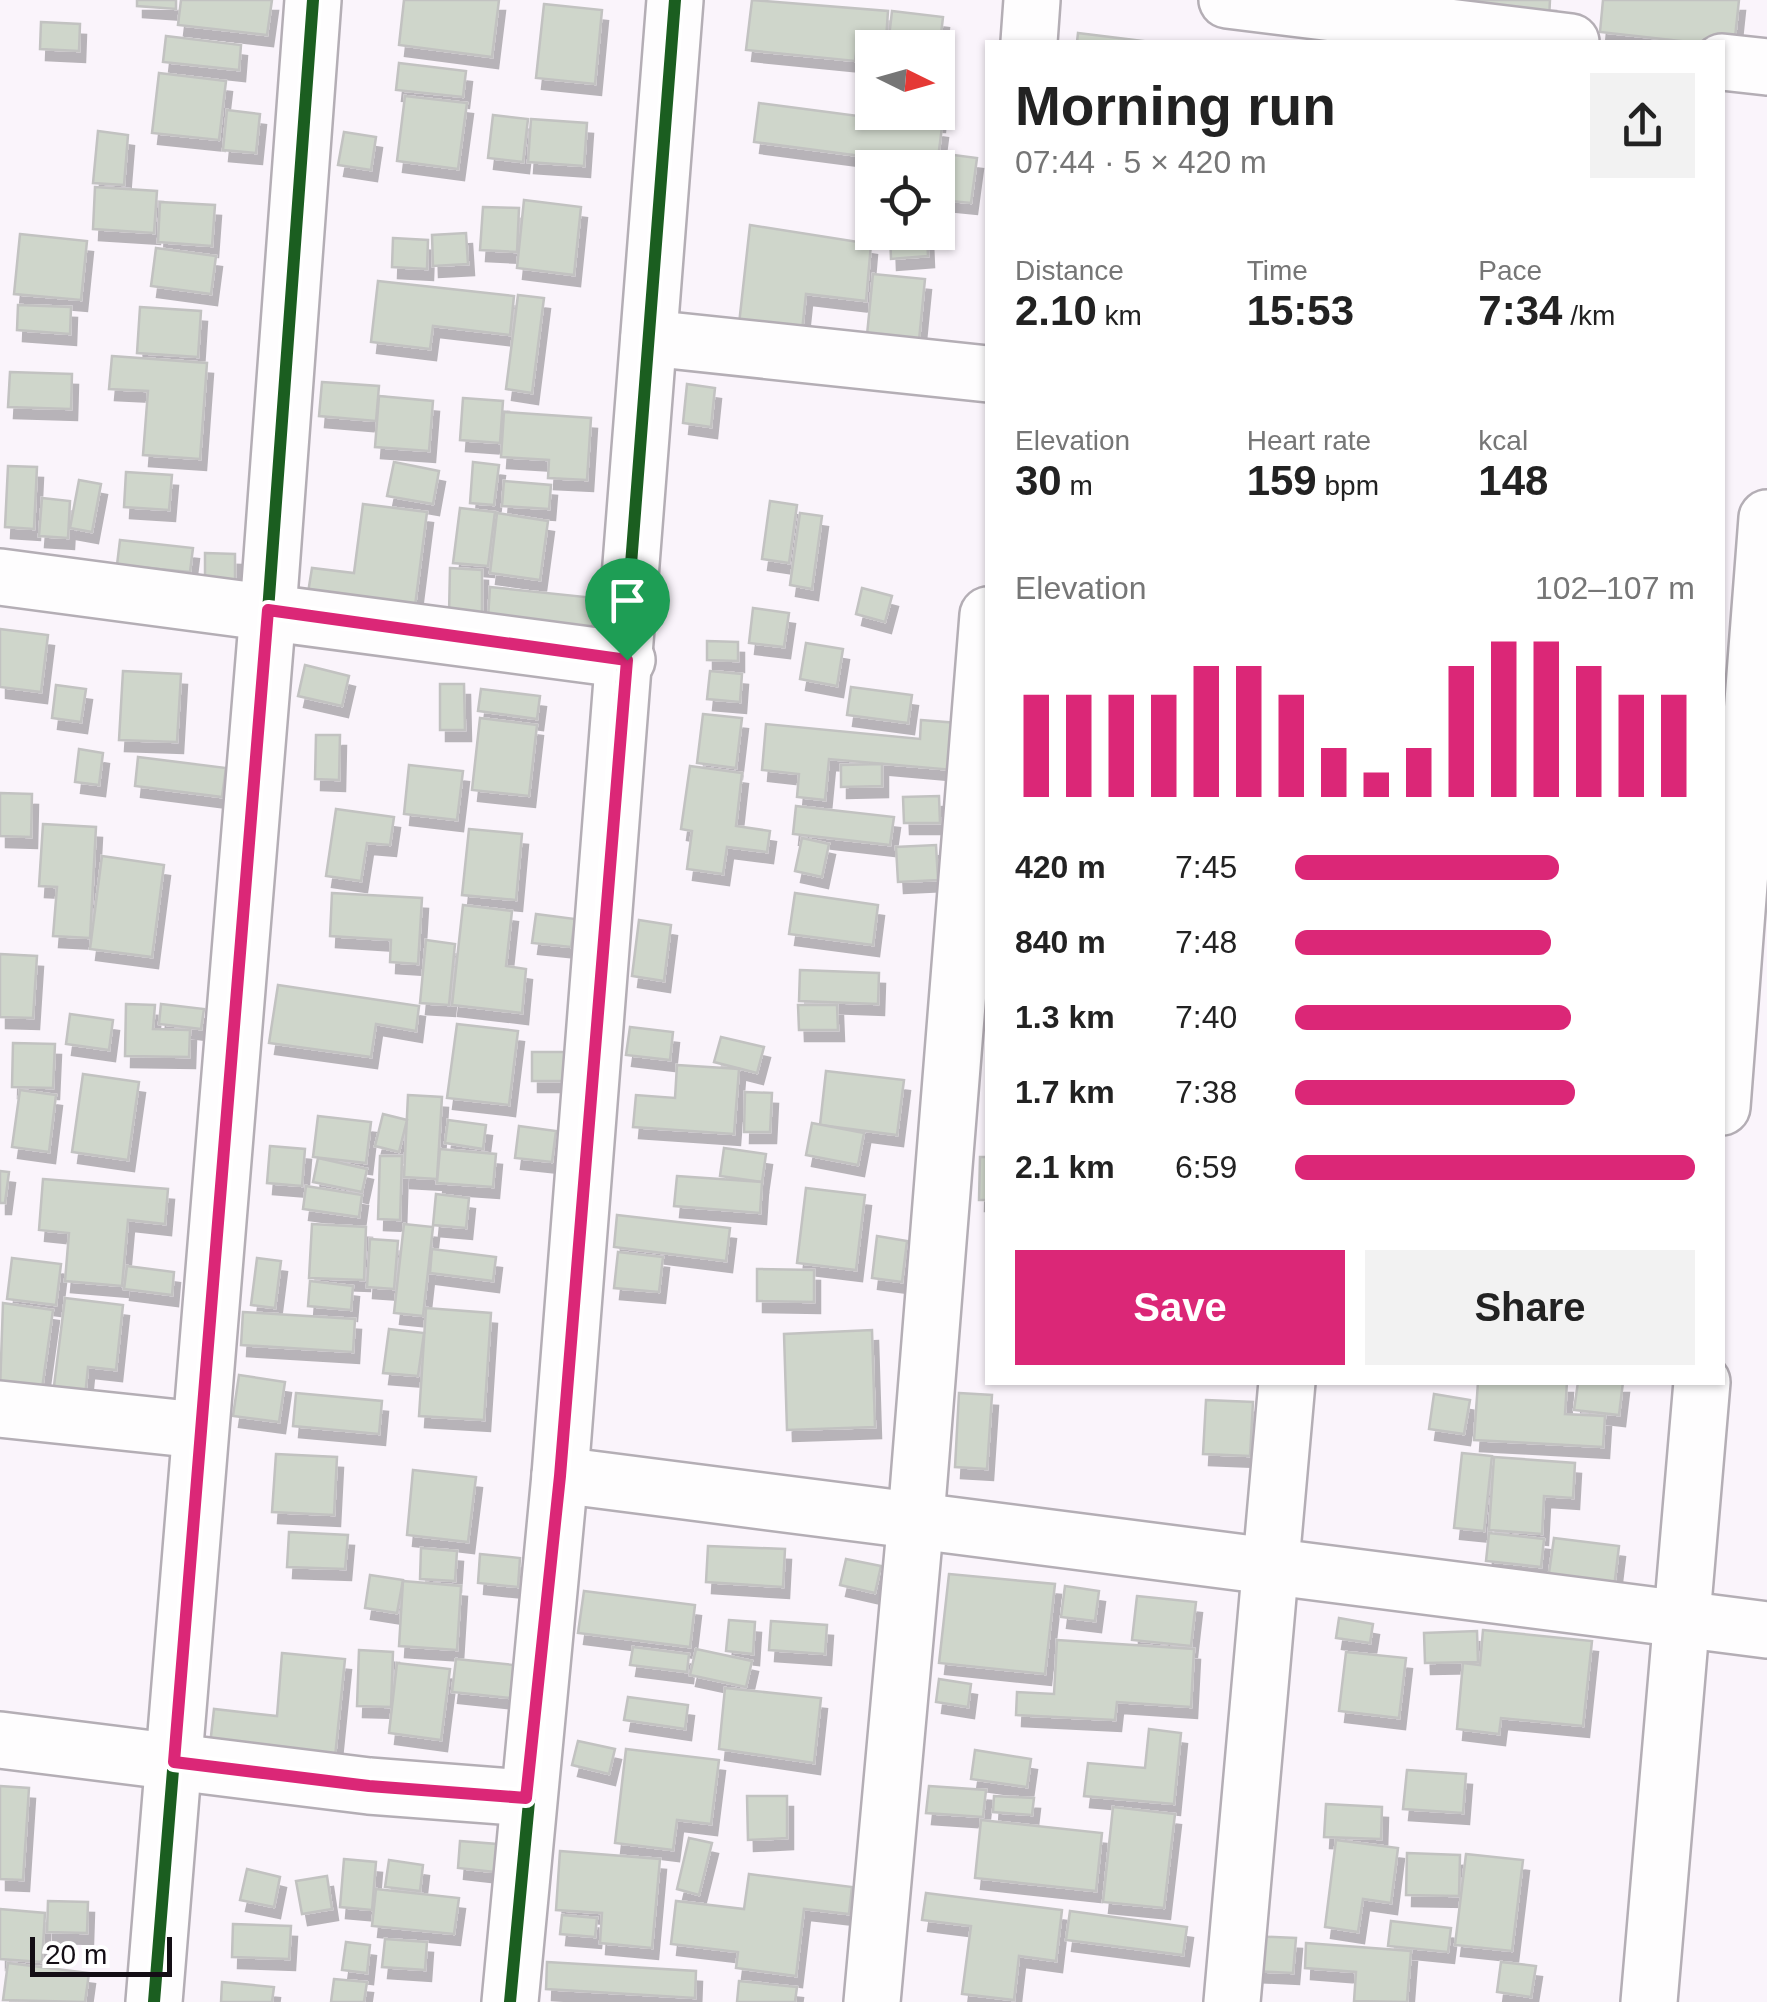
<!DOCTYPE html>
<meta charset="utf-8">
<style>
body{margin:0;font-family:Arial,sans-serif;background:#f2f2f2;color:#222;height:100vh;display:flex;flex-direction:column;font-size:38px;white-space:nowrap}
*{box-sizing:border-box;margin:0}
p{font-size:32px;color:#767676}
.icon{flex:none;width:55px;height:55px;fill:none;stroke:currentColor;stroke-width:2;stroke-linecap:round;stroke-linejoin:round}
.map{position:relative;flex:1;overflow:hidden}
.side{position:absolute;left:985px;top:40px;width:740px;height:1345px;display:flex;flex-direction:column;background:#fff;border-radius:0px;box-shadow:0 2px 8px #0004}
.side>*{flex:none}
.needle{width:65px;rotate:95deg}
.controls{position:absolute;left:855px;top:30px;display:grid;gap:20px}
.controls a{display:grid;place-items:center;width:100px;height:100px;border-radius:0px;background:#fff;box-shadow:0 2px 8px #0004;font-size:50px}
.scale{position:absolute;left:30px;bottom:25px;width:142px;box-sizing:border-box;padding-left:10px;border:5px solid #140e15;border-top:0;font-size:28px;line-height:35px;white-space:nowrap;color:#140e15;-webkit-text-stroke:8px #fff;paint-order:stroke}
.pin{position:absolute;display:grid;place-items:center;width:85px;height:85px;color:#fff;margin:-102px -42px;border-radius:50% 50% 50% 0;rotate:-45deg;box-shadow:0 0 10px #0007}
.pin .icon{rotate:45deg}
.round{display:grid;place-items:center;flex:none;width:105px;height:105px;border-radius:0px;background:#f2f2f2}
.overview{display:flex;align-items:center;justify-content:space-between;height:170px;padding:0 30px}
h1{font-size:55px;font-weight:800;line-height:75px}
.figures{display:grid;grid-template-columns:repeat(3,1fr);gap:15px;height:170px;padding:10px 30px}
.figures div{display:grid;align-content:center}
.figures b{font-size:42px;font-weight:800}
.figures small{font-size:28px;font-weight:400}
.figures p{font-size:28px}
.chart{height:280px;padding:20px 30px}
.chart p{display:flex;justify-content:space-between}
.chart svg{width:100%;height:180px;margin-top:10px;stroke:#db2777;stroke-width:6}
.primary-button{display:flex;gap:20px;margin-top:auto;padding:20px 30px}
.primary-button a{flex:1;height:115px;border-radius:0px;background:#db2777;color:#fff;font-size:40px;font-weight:800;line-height:115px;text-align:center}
.primary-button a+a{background:#f2f2f2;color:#222}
ul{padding:0 30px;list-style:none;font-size:32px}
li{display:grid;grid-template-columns:160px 120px 1fr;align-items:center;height:75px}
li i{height:25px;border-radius:12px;background:#db2777}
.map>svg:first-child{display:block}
.building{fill:#cfd6cb;stroke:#c2c2c1;stroke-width:2.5;filter:url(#shadow)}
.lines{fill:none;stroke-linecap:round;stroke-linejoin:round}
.minor-casing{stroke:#b4aeb5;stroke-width:60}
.minor{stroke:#fefdfe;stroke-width:55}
.cycleway-casing{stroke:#fff;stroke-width:19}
.cycleway{stroke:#1b5e20;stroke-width:12}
.route-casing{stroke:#fff;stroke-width:20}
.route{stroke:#db2777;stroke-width:12}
</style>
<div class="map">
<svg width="1767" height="2002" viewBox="0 0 1767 2002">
<defs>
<filter id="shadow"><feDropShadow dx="6" dy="11" stdDeviation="0" flood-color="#0004"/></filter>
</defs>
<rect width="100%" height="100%" fill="#faf4fb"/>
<g class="building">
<polygon points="137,0 176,0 176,9 137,6"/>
<polygon points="181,0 272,0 267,35 178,25"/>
<polygon points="404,0 499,0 492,57 399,45"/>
<polygon points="752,0 888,11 886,40 858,37 855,61 746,50"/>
<polygon points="1432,0 1550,0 1549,19"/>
<polygon points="1603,0 1739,0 1734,47 1600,32"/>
<polygon points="544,4 602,10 595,84 536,78"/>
<polygon points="892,11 943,17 939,52 938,48 888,46"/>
<polygon points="41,22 80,24 79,51 40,49"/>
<polygon points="1078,33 1151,42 1077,42"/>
<polygon points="166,36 241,45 239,70 163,62"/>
<polygon points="399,63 466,71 463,97 396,90"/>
<polygon points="159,73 226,81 219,140 152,133"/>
<polygon points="938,79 942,79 939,121 908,120 908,112 938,112"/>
<polygon points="405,96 467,103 458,169 397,161"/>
<polygon points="759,103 942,127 937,166 754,142"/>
<polygon points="227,110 260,114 256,153 223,150"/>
<polygon points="493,115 528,119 523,162 488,158"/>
<polygon points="531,119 587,123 584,166 528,162"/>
<polygon points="98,131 128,135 124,185 93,183"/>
<polygon points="344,132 376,137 371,170 338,165"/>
<polygon points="946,154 977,158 971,203 941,200"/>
<polygon points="95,187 157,191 154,233 93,229"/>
<polygon points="524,200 581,207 574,275 517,268"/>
<polygon points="160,202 215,205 212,246 158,242"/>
<polygon points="483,207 519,208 517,252 480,250"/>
<polygon points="750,225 871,244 866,301 806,294 802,331 739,324"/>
<polygon points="927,232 928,256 891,259 890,233"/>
<polygon points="466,233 468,264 433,266 432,235"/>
<polygon points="20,234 87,241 81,300 14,294"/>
<polygon points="393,238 428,240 427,269 392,267"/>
<polygon points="156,248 216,256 211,294 151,286"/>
<polygon points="873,274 925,279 919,340 867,335"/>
<polygon points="378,281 514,296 510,335 433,326 430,349 371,342"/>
<polygon points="518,295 544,298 532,393 506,389"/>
<polygon points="18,305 71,307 70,334 17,330"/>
<polygon points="140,307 201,311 198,357 137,353"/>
<polygon points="112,356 207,363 200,459 143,455 148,391 109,389"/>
<polygon points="10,372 72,374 71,409 8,407"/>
<polygon points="322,382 379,386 376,421 319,416"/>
<polygon points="687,384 715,388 711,427 683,423"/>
<polygon points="379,396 433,401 429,451 375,447"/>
<polygon points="463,398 503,401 500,443 460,440"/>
<polygon points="504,412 591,418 587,480 548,478 549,460 501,457"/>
<polygon points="394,462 439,471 433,504 387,496"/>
<polygon points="473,462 499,465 494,505 470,503"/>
<polygon points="8,466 37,467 34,529 5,527"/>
<polygon points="126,472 172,475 169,510 124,507"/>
<polygon points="79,480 101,484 92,532 70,528"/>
<polygon points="504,481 551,485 549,509 502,506"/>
<polygon points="42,498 70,501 68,538 39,536"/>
<polygon points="770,501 797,505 789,563 762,559"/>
<polygon points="363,504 427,512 415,606 308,593 312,568 354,573"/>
<polygon points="460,508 495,512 488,566 453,563"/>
<polygon points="497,513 548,521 540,580 490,573"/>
<polygon points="800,513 822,516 812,589 790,585"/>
<polygon points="120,540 193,548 190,572 117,565"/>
<polygon points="205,553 235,554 235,580 205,580"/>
<polygon points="450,568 482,570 482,615 449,614"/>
<polygon points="490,587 595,598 590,649 488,619"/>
<polygon points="862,588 892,596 885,622 856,614"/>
<polygon points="753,608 789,613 784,647 749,643"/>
<polygon points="0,629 48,635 41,692 0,687"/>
<polygon points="707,641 738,642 738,661 707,660"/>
<polygon points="806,643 843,649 837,686 800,679"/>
<polygon points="305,665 349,676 342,706 298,696"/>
<polygon points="123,671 181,674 177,742 119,740"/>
<polygon points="710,671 742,674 740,702 707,699"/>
<polygon points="440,684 464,684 465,730 440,730"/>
<polygon points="56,685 86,689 81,722 52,718"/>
<polygon points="851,687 912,695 908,723 847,715"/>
<polygon points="481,689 540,696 537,719 478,711"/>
<polygon points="703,714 742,718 736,768 697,763"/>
<polygon points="480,718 537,725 529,796 472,790"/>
<polygon points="921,720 958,723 953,770 829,759 825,800 797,797 799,774 762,770 766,724 920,739"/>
<polygon points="316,735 340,735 339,780 315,779"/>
<polygon points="79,749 103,753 99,785 75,782"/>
<polygon points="138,757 226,768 222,797 135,786"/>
<polygon points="882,764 882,786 841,787 841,765"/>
<polygon points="409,765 463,771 457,820 404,814"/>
<polygon points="690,766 742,773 736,826 770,831 767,852 727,847 723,874 687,869 692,831 681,829"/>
<polygon points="0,793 32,794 31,837 0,836"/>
<polygon points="939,796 940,823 904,823 903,797"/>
<polygon points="796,806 894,817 890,845 793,834"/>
<polygon points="336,809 394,817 390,845 367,843 361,881 326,876"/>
<polygon points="43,824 96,827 90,938 53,936 57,887 39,886"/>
<polygon points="469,829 522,834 516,900 462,895"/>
<polygon points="802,838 829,844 822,877 795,871"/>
<polygon points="936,845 938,880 898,882 896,847"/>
<polygon points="102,856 164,865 152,957 90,949"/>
<polygon points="332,893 422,898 418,964 390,962 391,940 330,936"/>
<polygon points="795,893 878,905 873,945 789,934"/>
<polygon points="463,905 512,911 506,966 526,969 522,1013 452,1005"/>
<polygon points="536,914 575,919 571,947 532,943"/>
<polygon points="639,920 671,925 664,981 632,976"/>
<polygon points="426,940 455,944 449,1005 420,1003"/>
<polygon points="0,954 37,956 33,1018 0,1017"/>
<polygon points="800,970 879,973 878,1004 799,1001"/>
<polygon points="278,985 419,1006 416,1031 376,1024 371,1057 269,1043"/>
<polygon points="126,1004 155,1005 153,1029 190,1030 189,1057 125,1056"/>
<polygon points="161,1004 204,1009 201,1029 159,1024"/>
<polygon points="798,1005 837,1005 838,1030 799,1030"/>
<polygon points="70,1014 113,1020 109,1050 66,1044"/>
<polygon points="457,1024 518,1031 509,1105 447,1098"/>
<polygon points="630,1027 673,1032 670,1060 626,1055"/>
<polygon points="721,1037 764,1047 757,1073 714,1062"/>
<polygon points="13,1043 55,1044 53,1088 12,1087"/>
<rect x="532" y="1052" width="45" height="29"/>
<polygon points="677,1065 739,1069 734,1134 633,1127 636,1095 675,1098"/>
<polygon points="826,1071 904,1080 897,1135 820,1125"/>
<polygon points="83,1074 139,1082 128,1160 72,1152"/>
<polygon points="20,1090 56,1095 49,1152 12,1147"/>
<polygon points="745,1092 772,1093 770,1132 744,1132"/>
<polygon points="408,1095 442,1097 437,1179 404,1177"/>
<polygon points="383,1114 407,1120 399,1152 375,1146"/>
<polygon points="318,1116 371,1122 366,1163 313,1157"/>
<polygon points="448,1120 486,1125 483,1149 445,1143"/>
<polygon points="812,1123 864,1133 858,1165 806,1155"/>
<polygon points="519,1126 556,1131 552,1162 515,1158"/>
<polygon points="270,1146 305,1149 302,1186 267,1183"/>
<polygon points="724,1148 766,1154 762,1182 720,1176"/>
<polygon points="440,1149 496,1154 493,1187 437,1183"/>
<polygon points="380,1156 402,1156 400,1220 378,1219"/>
<polygon points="980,1157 988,1157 988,1200 979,1200"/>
<polygon points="318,1158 367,1169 362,1192 313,1182"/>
<polygon points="0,1171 9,1172 5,1203 0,1203"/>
<polygon points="677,1176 762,1182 760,1213 674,1206"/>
<polygon points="43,1179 168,1189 165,1224 128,1220 122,1286 65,1281 69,1233 39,1230"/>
<polygon points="306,1186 362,1195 359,1217 303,1209"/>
<polygon points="806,1188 865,1195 856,1270 797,1263"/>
<polygon points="436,1194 469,1198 466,1228 433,1225"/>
<polygon points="617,1215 730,1228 726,1261 614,1247"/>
<polygon points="312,1224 366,1227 364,1280 309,1278"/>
<polygon points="404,1224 433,1227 423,1316 394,1313"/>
<polygon points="877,1236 907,1241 902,1282 872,1278"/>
<polygon points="370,1239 398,1241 394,1289 367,1287"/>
<polygon points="432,1249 496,1257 493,1281 430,1273"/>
<polygon points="618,1252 663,1257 659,1292 614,1288"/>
<polygon points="12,1258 61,1264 56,1305 7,1299"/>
<polygon points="257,1258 281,1261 275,1308 251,1305"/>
<polygon points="127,1266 174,1272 172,1295 124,1289"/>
<polygon points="757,1269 814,1270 814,1302 757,1301"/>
<polygon points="310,1281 353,1286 351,1310 308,1306"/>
<polygon points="65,1298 123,1305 116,1370 88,1367 85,1397 53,1394"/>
<polygon points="3,1303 53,1310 41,1396 0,1390"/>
<polygon points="426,1308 491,1313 484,1420 419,1416"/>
<polygon points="243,1312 355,1319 353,1352 241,1345"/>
<polygon points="389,1329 424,1333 418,1376 383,1373"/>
<polygon points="872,1330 875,1427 787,1430 784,1334"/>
<polygon points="239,1375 285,1382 279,1422 233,1416"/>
<polygon points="1478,1382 1567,1382 1565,1414 1605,1416 1603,1447 1474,1440"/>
<polygon points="1578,1382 1623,1382 1619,1415 1574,1410"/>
<polygon points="296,1393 382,1401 379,1434 293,1426"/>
<polygon points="959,1393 992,1395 987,1469 955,1467"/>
<polygon points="1434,1394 1470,1400 1464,1434 1429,1429"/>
<polygon points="1206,1400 1253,1402 1250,1456 1203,1454"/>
<polygon points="1462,1453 1492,1456 1484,1531 1454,1528"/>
<polygon points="276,1454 337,1457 334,1515 272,1512"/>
<polygon points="1494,1457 1575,1463 1573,1498 1544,1496 1542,1534 1489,1530"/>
<polygon points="413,1470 476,1477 468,1542 407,1535"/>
<polygon points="289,1532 348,1535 345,1569 287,1567"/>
<polygon points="1489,1533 1544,1539 1541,1567 1486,1561"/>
<polygon points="1554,1538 1619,1546 1614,1588 1548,1580"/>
<polygon points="708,1546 785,1549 783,1587 706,1582"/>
<polygon points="421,1548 457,1551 455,1581 420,1579"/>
<polygon points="480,1554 520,1558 518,1587 478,1583"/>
<polygon points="846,1559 881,1566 875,1593 840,1585"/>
<polygon points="949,1574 1055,1584 1045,1674 939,1663"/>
<polygon points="370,1575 403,1580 397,1613 365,1608"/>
<polygon points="403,1581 461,1586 457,1650 399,1646"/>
<polygon points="1065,1586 1099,1591 1095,1621 1061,1617"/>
<polygon points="584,1591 695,1605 690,1647 578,1633"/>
<polygon points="1137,1596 1196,1602 1191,1646 1132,1640"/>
<polygon points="1339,1618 1373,1624 1370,1643 1336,1638"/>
<polygon points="729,1620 755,1622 753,1654 726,1651"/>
<polygon points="771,1621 827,1625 825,1654 769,1650"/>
<polygon points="1483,1630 1592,1641 1583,1726 1501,1718 1499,1734 1457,1729 1463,1663 1480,1665"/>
<polygon points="1477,1631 1478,1662 1425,1663 1424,1633"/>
<polygon points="1057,1640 1194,1649 1191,1707 1117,1702 1115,1720 1016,1715 1017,1692 1054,1694"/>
<polygon points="633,1647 689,1654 687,1672 630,1665"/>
<polygon points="696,1649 752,1661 746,1687 690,1675"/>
<polygon points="359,1650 393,1652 391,1707 357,1706"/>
<polygon points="1346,1652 1406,1658 1399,1718 1339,1711"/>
<polygon points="282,1653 345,1659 335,1757 210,1745 214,1709 277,1716"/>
<polygon points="456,1659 514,1665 510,1698 452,1692"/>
<polygon points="397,1663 450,1669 441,1740 389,1733"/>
<polygon points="939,1679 971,1684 968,1707 936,1702"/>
<polygon points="725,1688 821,1698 814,1763 719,1749"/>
<polygon points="628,1697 688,1705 685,1729 624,1720"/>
<polygon points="1149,1729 1181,1733 1174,1804 1084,1796 1088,1763 1145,1768"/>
<polygon points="578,1741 615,1749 609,1774 572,1765"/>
<polygon points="626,1749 719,1760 711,1824 677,1820 673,1850 615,1843"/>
<polygon points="975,1750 1031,1759 1027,1787 971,1779"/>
<polygon points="1407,1770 1466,1774 1463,1813 1403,1809"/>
<polygon points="0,1786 29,1788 23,1880 0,1879"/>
<polygon points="929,1786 986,1790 983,1817 926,1813"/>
<polygon points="747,1796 787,1796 787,1838 748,1840"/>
<polygon points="994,1796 1034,1798 1032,1815 993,1812"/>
<polygon points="1326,1804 1382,1807 1381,1839 1324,1837"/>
<polygon points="1113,1807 1175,1814 1164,1908 1103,1902"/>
<polygon points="981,1820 1102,1833 1096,1891 975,1878"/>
<polygon points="689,1838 712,1843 699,1895 677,1889"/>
<polygon points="1336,1840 1398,1848 1391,1903 1363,1899 1358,1932 1325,1927"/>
<polygon points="460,1841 497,1844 495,1872 458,1868"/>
<polygon points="560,1851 660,1859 652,1948 600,1943 602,1913 556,1910"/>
<polygon points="1407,1853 1460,1855 1459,1896 1406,1895"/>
<polygon points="1466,1854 1523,1860 1512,1951 1455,1945"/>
<polygon points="344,1859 376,1862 372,1910 340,1907"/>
<polygon points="389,1860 423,1865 420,1891 385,1887"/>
<polygon points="247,1869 280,1877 274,1907 240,1900"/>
<polygon points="749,1874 852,1887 849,1914 804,1909 796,1976 736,1968 738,1952 671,1944 676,1901 744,1909"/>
<polygon points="327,1876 332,1909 302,1914 296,1881"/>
<polygon points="376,1889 459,1898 454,1934 372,1926"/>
<polygon points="926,1893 1062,1910 1056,1961 1019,1956 1014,2000 962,1994 971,1926 922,1920"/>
<polygon points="48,1901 88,1902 87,1933 47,1932"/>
<polygon points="0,1909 45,1913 42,1962 0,1959"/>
<polygon points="1070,1911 1187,1927 1183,1955 1066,1940"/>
<polygon points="562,1915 597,1918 595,1937 560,1934"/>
<polygon points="1391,1921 1451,1928 1448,1952 1388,1946"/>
<polygon points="233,1924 291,1926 289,1959 232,1957"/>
<polygon points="1253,1936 1296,1938 1293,1973 1251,1971"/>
<polygon points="385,1939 427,1942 425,1970 382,1967"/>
<polygon points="346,1942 370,1945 367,1973 342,1970"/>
<polygon points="1306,1943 1411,1951 1407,2002 1354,2001 1356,1972 1305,1968"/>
<polygon points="547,1962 696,1971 695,1998 546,1989"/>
<polygon points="1501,1962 1536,1966 1531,1997 1497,1992"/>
<polygon points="8,1963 89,1973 85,2002 3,2000"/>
<polygon points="334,1979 367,1982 364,2002 331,2002"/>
<polygon points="739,1981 797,1987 795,2002 737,2002"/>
<polygon points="222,1982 274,1987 272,2002 221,2002"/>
</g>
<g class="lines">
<g class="minor-casing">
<g id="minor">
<polyline points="1227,0 1571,42"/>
<polyline points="1029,42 1032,0"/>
<polyline points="1722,62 1767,67"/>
<polyline points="649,338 988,374"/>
<polyline points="0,577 627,660"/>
<polyline points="1722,1107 1767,518"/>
<polyline points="0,1409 198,1430"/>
<polyline points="560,1475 1767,1630"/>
<polyline points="0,1740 369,1786 526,1798"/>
<polyline points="154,2002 268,611 313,0"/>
<polyline points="510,2002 560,1475 675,0"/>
<polyline points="872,2002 916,1518 988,615"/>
<polyline points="1232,2002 1287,1382"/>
<polyline points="1649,2002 1702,1382"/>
</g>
</g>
<use href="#minor" class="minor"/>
<g class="cycleway-casing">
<g id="cycleway">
<polyline points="154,2002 268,611 313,0"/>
<polyline points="510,2002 560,1475 675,0"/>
</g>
</g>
<use href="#cycleway" class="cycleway"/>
</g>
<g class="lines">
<g class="route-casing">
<polygon id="route" points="268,610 627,660 560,1476 526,1798 369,1786 174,1762"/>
</g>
<use href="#route" class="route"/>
</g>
</svg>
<div class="controls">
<a><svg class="needle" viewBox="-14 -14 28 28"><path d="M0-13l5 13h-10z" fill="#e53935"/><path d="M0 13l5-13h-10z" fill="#767676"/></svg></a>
<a><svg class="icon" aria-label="locate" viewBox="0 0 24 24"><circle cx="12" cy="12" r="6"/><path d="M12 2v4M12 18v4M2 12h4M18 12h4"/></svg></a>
</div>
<div class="scale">20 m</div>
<div class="pin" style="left:627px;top:660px;background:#1e9e55"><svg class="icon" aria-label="arrive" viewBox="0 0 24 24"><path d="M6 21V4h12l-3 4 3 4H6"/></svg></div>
<section class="side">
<div class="overview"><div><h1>Morning run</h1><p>07:44 · 5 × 420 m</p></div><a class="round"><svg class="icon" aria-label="share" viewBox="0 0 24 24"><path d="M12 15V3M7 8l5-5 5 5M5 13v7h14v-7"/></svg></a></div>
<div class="figures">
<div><p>Distance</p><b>2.10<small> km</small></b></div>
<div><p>Time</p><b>15:53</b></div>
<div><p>Pace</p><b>7:34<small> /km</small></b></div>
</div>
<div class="figures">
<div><p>Elevation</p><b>30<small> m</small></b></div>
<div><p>Heart rate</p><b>159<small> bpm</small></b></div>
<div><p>kcal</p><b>148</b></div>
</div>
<div class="chart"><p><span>Elevation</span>102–107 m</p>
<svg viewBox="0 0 160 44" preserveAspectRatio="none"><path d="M5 44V19M15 44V19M25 44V19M35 44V19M45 44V12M55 44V12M65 44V19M75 44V32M85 44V38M95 44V32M105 44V12M115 44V6M125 44V6M135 44V12M145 44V19M155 44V19"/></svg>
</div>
<ul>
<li><b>420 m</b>7:45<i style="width:66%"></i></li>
<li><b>840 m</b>7:48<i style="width:64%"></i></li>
<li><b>1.3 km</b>7:40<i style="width:69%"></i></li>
<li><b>1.7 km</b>7:38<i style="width:70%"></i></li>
<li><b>2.1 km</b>6:59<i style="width:100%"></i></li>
</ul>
<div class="primary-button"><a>Save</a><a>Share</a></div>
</section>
</div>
